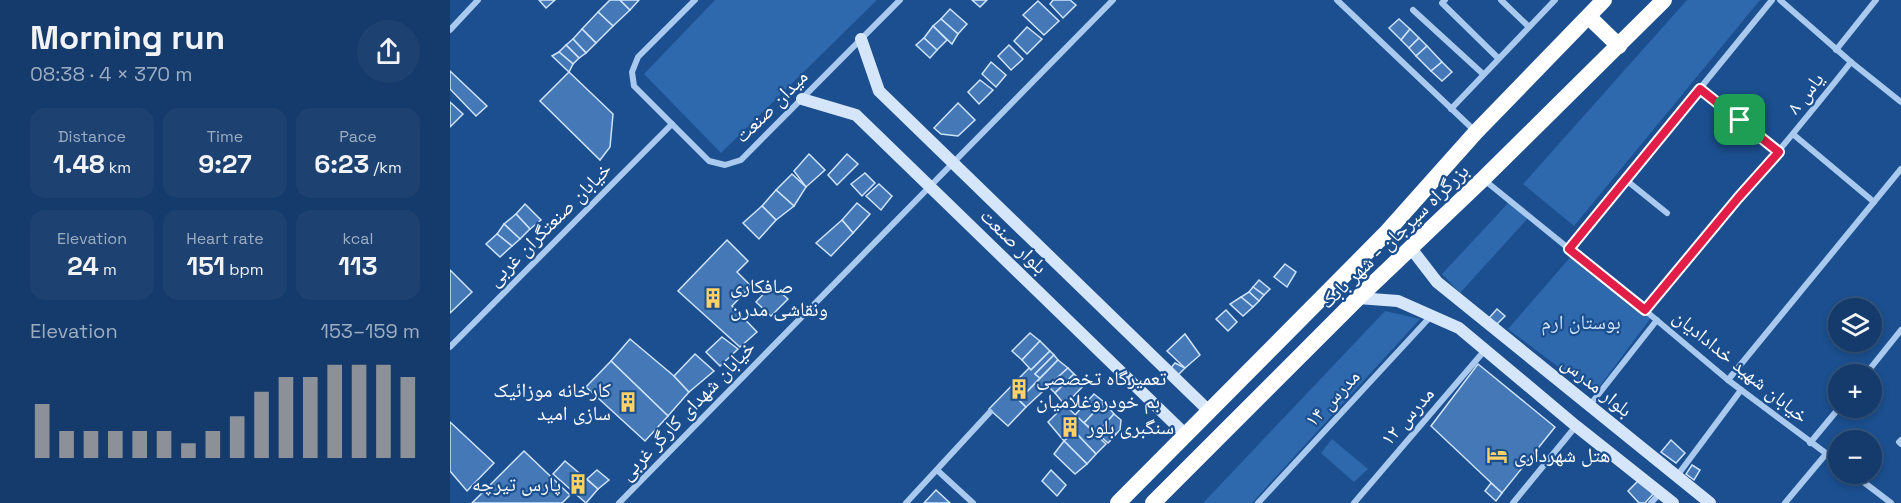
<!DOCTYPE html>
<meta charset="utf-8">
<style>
body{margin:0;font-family:"Space Grotesk","Noto Naskh Arabic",sans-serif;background:#1d4271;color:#f1f3f6;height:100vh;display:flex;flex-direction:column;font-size:22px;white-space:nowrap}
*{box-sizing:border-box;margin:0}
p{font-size:20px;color:#9dadc1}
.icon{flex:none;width:33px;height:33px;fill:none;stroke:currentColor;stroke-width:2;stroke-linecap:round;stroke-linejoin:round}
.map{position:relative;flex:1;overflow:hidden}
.drawer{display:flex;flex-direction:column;background:#143b6b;width:450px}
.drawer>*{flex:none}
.controls{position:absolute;left:1378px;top:298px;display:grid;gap:12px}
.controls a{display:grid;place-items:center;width:54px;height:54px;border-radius:50%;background:#143b6b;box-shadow:0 3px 9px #0003,0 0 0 2px #33557e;font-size:30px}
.pin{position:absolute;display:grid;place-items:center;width:51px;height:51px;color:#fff;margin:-26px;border-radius:12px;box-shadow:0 3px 9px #0006}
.round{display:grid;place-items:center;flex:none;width:63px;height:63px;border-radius:32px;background:#1d4271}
.head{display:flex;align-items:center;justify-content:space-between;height:102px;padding:0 30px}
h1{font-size:33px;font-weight:700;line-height:45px}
.stats{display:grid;grid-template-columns:repeat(3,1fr);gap:9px;height:102px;padding:6px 30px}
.stats div{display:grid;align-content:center;border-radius:15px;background:#1d4271;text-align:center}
.stats b{font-size:26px;font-weight:700}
.stats small{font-size:16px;font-weight:400}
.stats p{font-size:16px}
.chart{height:168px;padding:12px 30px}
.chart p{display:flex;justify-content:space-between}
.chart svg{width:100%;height:108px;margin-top:6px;stroke:#8c9099;stroke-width:6}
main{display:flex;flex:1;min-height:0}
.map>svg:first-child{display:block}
.green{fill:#2e69ad}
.building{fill:#4478b7;stroke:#cfe3fa;stroke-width:1.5}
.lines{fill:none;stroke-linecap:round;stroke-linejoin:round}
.street{stroke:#a9c9ee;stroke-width:6}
.secondary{stroke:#d6e6fa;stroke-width:12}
.highway{stroke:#fff;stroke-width:16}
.route-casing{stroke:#fff;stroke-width:12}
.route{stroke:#e11d48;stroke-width:8}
.labels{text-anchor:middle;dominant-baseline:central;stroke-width:4.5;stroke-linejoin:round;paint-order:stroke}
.street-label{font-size:20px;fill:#fff;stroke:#1b4f8f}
.poi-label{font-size:20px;fill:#fff;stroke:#1b4f8f;text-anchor:start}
.park-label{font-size:20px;fill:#cfe3fa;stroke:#1b4f8f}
</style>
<main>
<section class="drawer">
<div class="head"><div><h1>Morning run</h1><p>08:38 · 4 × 370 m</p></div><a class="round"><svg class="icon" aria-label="share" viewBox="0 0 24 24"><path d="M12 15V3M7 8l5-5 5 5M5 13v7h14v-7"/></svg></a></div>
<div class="stats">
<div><p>Distance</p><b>1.48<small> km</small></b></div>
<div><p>Time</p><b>9:27</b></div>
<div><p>Pace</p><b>6:23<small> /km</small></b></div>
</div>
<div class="stats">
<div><p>Elevation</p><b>24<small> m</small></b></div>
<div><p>Heart rate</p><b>151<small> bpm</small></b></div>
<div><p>kcal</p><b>113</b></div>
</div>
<div class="chart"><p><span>Elevation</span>153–159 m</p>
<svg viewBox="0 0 160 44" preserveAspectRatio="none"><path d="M5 44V22M15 44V33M25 44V33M35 44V33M45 44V33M55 44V33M65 44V38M75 44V33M85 44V27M95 44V17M105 44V11M115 44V11M125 44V6M135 44V6M145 44V6M155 44V11"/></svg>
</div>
</section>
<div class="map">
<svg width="1451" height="503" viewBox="0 0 1451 503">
<rect width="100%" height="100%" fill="#1b4f8f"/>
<g class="green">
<polygon points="265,0 427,0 271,153 194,74"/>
<polygon points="1237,0 1310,0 1124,226 1073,184"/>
<polygon points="1061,200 1079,217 1010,293 992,274"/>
<polygon points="1124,253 1203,315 1144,394 1058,329"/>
<polygon points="935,311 970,319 802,503 753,503"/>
<polygon points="882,439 918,469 904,482 871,453"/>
</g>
<g class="building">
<polygon points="89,0 105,0 96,8"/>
<polygon points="160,0 170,0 180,10 163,26 148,12"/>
<polygon points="170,0 189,0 180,10"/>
<polygon points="522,0 537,0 530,7"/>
<polygon points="603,0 620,0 626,5 613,18 600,4"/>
<polygon points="588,1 609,21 594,35 573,15"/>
<polygon points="500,9 517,24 508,34 491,19"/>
<polygon points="148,12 163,26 146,43 132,29"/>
<polygon points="491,19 508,34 502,44 483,26"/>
<polygon points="949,19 960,29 951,40 939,28"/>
<polygon points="483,26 497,40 487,50 474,38"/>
<polygon points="577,27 592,39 577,54 564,41"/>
<polygon points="132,29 146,43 136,53 123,39"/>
<polygon points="960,29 969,38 959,48 951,40"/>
<polygon points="474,38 487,50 480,58 466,45"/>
<polygon points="969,38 977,46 966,56 959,48"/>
<polygon points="123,39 136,53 129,58 116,45"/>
<polygon points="116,45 129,58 123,64 109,52"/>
<polygon points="559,45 573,59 561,70 548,56"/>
<polygon points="977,46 992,62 981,71 966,56"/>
<polygon points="109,52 123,64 119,72 102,56"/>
<polygon points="541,62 556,75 546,87 532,74"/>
<polygon points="992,62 1002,72 992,81 981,71"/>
<polygon points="0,71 37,106 26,116 0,89"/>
<polygon points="119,72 163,114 160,147 150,160 90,101"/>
<polygon points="530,80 543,90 529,104 518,92"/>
<polygon points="0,102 13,114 0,127"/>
<polygon points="508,103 525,120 508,136 491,134 484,128"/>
<polygon points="359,154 375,170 356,187 344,171"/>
<polygon points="397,154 408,164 387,185 378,175"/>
<polygon points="415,173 425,183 412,196 401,184"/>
<polygon points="342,174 356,187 344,206 326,190"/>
<polygon points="429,184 442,196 431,210 416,196"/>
<polygon points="326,190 344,206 326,220 312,206"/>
<polygon points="407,203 420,214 403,233 392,220"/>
<polygon points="75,204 91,220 80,229 66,214"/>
<polygon points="312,206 326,220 309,239 293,223"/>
<polygon points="66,214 80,229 70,239 54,224"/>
<polygon points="392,220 403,233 381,256 366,243"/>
<polygon points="54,224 70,239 62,246 47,234"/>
<polygon points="47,234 62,246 50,257 36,244"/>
<polygon points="277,240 298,261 287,272 301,286 282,306 307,332 290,347 228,291"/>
<polygon points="835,264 846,272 837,287 824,277"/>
<polygon points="0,270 22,292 0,313"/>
<polygon points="809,280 820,289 814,295 803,287"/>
<polygon points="322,285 338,299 321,316 306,302"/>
<polygon points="803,287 814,295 809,301 799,292"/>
<polygon points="799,292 809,301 803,307 791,297"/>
<polygon points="791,297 803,307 793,316 780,304"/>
<polygon points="1047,309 1055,316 1046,325 1039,318"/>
<polygon points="776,310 787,322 778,331 766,319"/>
<polygon points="580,333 590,341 572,360 562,351"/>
<polygon points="735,334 750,355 735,368 717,351"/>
<polygon points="272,337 288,349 270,366 256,352"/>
<polygon points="180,339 224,376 239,392 218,416 161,361"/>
<polygon points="590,341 600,351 581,370 572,360"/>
<polygon points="600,351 604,355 585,374 590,378 569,400 576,407 558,426 539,409 579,368 581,370"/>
<polygon points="245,354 264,371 239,392 224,376"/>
<polygon points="604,355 608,360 590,378 585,374"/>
<polygon points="608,360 618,368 576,407 569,400"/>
<polygon points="161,361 218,416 195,441 136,387"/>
<polygon points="725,363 735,368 727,376 720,369"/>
<polygon points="1028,364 1105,427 1052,493 981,426"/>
<polygon points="618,368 624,374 605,393 598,386"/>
<polygon points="624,374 635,384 615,405 605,393"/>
<polygon points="644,394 654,402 634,423 625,415"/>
<polygon points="654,402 664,414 647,433 634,423"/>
<polygon points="615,405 656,444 646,454 625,432 614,441 598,422"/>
<polygon points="664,414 671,420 670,430 666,434 655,424"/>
<polygon points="0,422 44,463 17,491 0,471"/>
<polygon points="655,424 666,434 663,438 651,428"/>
<polygon points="651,428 663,438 658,443 647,433"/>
<polygon points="625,432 646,454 637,464 614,441"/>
<polygon points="1221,440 1235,453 1226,463 1211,452"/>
<polygon points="614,441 637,464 625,474 604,454"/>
<polygon points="74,451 120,495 112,503 22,503"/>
<polygon points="115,461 148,489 136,503 103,474"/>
<polygon points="1242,465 1250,470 1244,480 1236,474"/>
<polygon points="147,470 159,480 148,489 137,479"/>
<polygon points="601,470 616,485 607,496 592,481"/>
<polygon points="1189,480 1204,493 1195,503 1189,503 1178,491"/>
<polygon points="1041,483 1052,493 1046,501 1035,491"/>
<polygon points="486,490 500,503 474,503"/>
</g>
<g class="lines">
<g class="street">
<polyline points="245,0 188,57 182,72 184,86 259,161 275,165 291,160 450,0"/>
<polyline points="887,0 1026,132"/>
<polyline points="995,0 992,3 1048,58"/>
<polyline points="1051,0 1079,27"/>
<polyline points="1330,0 1401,62 1451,102"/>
<polyline points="963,10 1033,74"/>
<polyline points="0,30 28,0"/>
<polyline points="1386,50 1426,0"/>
<polyline points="1250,89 1329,152"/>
<polyline points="1001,109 1105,0"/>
<polyline points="1344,135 1424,202"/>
<polyline points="1033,179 1197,312 1278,380 1389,463"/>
<polyline points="1176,180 1217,213"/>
<polyline points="1119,249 1322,0"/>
<path d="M1195 310C1264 227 1334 147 1401 62"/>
<polyline points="0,347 222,124"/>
<polyline points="1415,375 1451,330"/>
<polyline points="1278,380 1451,169"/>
<polyline points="1140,405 1207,320"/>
<polyline points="1451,440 1449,442 1451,444"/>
<polyline points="1360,443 1389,408"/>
<polyline points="487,470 523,503"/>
<polyline points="1403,474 1441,503"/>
<polyline points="1227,476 1291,390"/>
<polyline points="169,503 663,0"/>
<polyline points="456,503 540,412"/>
<polyline points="808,503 981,316"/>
<polyline points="904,503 1035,350"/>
<polyline points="1063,503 1126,426"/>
<polyline points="1201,503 1210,493"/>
<polyline points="1335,503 1376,454"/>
</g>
<g class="secondary">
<polyline points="411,39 429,91 759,411"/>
<polyline points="352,99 406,115 735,434"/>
<polyline points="960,247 987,282 1260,503"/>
<polyline points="908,298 948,301 1009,328 1126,426 1223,503"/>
</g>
<g class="highway">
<polyline points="1139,17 1169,46"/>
<polyline points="668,503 935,234 1026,132 1154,0"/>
<polyline points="703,503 908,298 1033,179 1214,0"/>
</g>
</g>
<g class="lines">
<g class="route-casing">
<polygon id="route" points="1250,89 1329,152 1288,198 1195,310 1119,249"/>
</g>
<use href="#route" class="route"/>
</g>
<defs>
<g id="building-bare" transform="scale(1.62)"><path d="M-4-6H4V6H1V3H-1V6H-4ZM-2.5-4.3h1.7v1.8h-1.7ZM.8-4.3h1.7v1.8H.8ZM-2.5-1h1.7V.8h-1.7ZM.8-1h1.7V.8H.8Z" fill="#ffd166" stroke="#1b4f8f" stroke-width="2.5" paint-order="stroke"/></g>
<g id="hotel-bare" transform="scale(1.62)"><path d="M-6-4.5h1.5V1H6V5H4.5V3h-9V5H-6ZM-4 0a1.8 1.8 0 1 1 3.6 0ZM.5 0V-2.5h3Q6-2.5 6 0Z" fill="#ffd166" stroke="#1b4f8f" stroke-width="2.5" paint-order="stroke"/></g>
</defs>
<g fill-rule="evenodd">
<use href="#building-bare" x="263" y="298"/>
<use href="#building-bare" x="569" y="389"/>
<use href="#building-bare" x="178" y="402"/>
<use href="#building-bare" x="620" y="427"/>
<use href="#hotel-bare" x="1047" y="455"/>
<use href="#building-bare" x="128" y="484"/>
</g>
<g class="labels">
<g class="street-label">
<text transform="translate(1355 93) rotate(-52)">یاس ۸</text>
<text transform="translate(321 106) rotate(-45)">میدان صنعت</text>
<text transform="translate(99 224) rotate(-45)">خیابان صنعتگران غربی</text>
<text transform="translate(944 236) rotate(-44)">بزرگراه سیرجان - شهر بابک</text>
<text transform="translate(564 241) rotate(44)">بلوار صنعت</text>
<text transform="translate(1291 366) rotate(39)">خیابان شهید خدادادیان</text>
<text transform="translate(1147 386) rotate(39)">بلوار مدرس</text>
<text transform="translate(882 398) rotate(-47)">مدرس ۱۴</text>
<text transform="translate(237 410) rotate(-46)">خیابان شهدای کارگر غربی</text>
<text transform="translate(957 416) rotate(-49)">مدرس ۱۲</text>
</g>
<g class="poi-label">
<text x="280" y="286">صافکاری<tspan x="280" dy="23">ونقاشی مدرن</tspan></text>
<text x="586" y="378">تعمیرگاه تخصصی<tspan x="586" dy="23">بم خودروغلامیان</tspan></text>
<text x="161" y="390" text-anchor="end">کارخانه موزائیک<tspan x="161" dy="23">سازی امید</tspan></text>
<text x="637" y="427">سنگبری بلور</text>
<text x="1064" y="455">هتل شهرداری</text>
<text x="111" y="484" text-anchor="end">پارس تیرچه</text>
</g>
<g class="park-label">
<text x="1131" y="322">بوستان ارم</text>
</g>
</g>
</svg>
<div class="controls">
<a><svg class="icon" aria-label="layers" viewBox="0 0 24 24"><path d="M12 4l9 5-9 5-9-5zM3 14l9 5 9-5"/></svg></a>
<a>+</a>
<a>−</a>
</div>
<div class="pin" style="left:1290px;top:120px;background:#1e9e55"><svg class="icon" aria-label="arrive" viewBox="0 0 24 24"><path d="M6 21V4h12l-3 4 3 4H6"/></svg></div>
</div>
</main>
